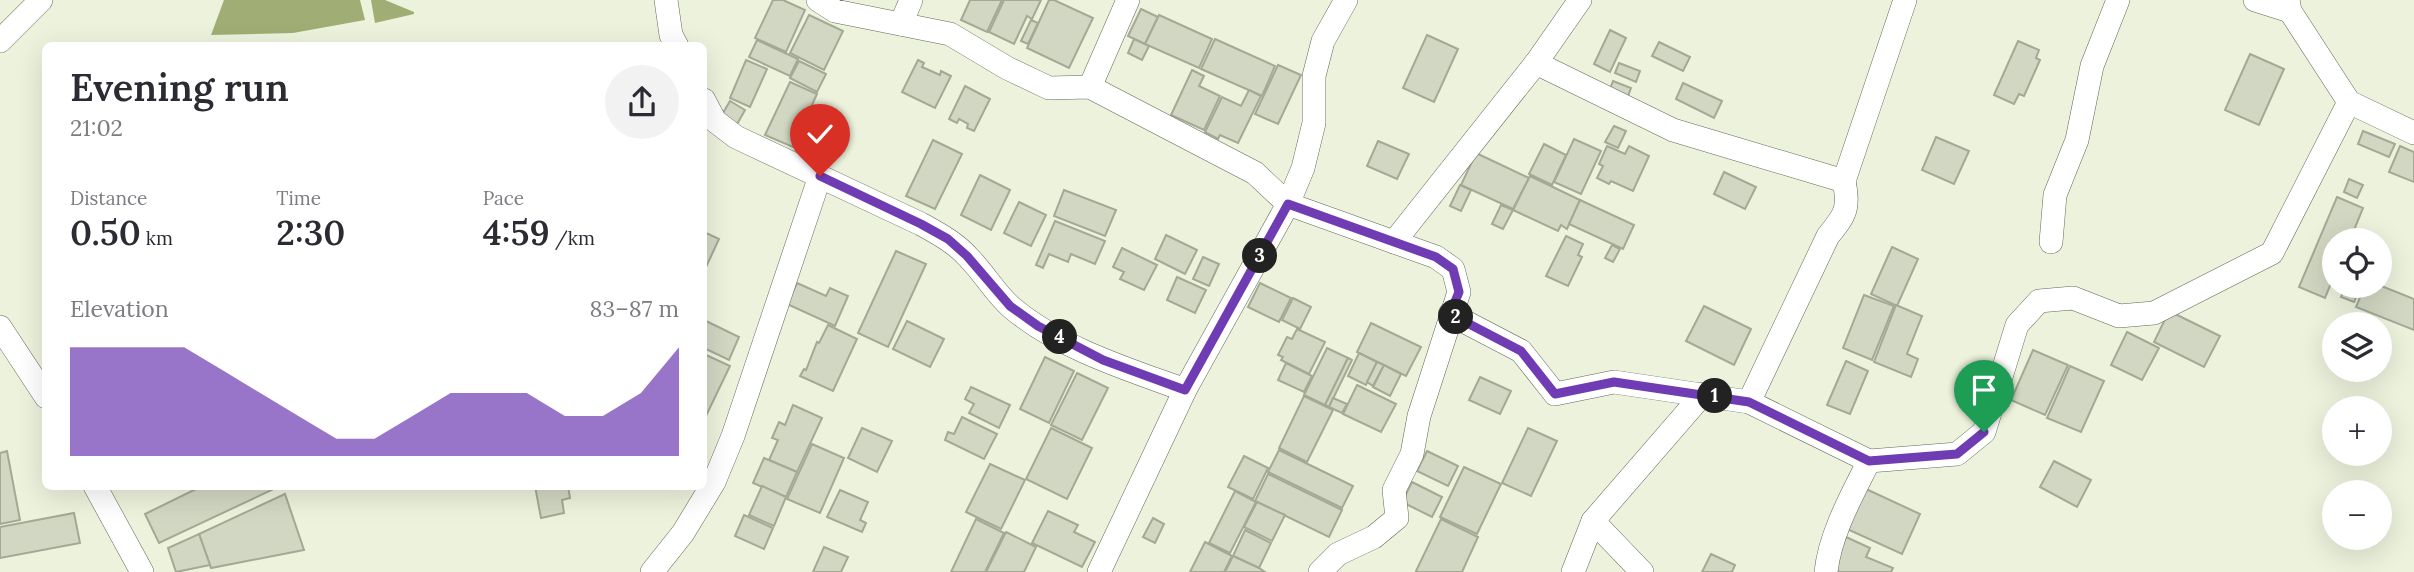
<!DOCTYPE html>
<meta charset="utf-8">
<style>
body{margin:0;font-family:Lora,serif;background:#f2f2f3;color:#2b2b33;height:100vh;display:flex;flex-direction:column;font-size:26px;white-space:nowrap}
*{box-sizing:border-box;margin:0}
p{font-size:23px;color:#7c7c81}
.icon{flex:none;width:38px;height:38px;fill:none;stroke:currentColor;stroke-width:2;stroke-linecap:round;stroke-linejoin:round}
.map{position:relative;flex:1;overflow:hidden}
.sheet{position:absolute;left:42px;top:42px;width:665px;height:448px;display:flex;flex-direction:column;background:#fff;border-radius:10px;box-shadow:0 7px 28px #0002}
.sheet>*{flex:none}
.buttons{position:absolute;left:2322px;top:228px;display:grid;gap:14px}
.buttons a{display:grid;place-items:center;width:70px;height:70px;border-radius:50%;background:#fff;box-shadow:0 7px 28px #0002;font-size:35px}
.pin{position:absolute;display:grid;place-items:center;width:60px;height:60px;color:#fff;margin:-72px -30px;border-radius:50% 50% 50% 0;rotate:-45deg;box-shadow:0 0 7px #0007}
.pin .icon{rotate:45deg}
.km{position:absolute;width:35px;height:35px;margin:-18px;border-radius:50%;background:#222;color:#fff;font-size:19px;line-height:35px;text-align:center}
.round{display:grid;place-items:center;flex:none;width:74px;height:74px;border-radius:37px;background:#f2f2f3}
.head{display:flex;align-items:center;justify-content:space-between;height:119px;padding:0 28px}
h1{font-size:38px;font-weight:600;line-height:52px}
.stats{display:grid;grid-template-columns:repeat(3,1fr);gap:10px;height:119px;padding:7px 28px}
.stats div{display:grid;align-content:center}
.stats b{font-size:35px;font-weight:600}
.stats small{font-size:19px;font-weight:400}
.stats p{font-size:19px}
.chart{height:196px;padding:14px 28px}
.chart p{display:flex;justify-content:space-between}
.chart svg{width:100%;height:126px;margin-top:7px;fill:#6f3cb3;opacity:.7}
.map>svg:first-child{display:block}
.water{fill:#a0ad74}
.building{fill:#d1d7c2;stroke:#a3a995;stroke-width:2}
.lines{fill:none;stroke-linecap:round;stroke-linejoin:round}
.street-casing{stroke:#646856;stroke-width:24}
.street{stroke:#fff;stroke-width:23}
.route-casing{stroke:#fff;stroke-width:14}
.route{stroke:#6f3cb3;stroke-width:9}
</style>
<div class="map">
<svg width="2414" height="572" viewBox="0 0 2414 572">
<rect width="100%" height="100%" fill="#ecf2dc"/>
<g class="water">
<polygon points="224,0 360,0 365,20 293,33 211,35"/>
<polygon points="371,0 385,0 414,12 414,14 375,23"/>
</g>
<g class="building">
<polygon points="773,0 783,0 805,10 786,52 755,38"/>
<polygon points="970,0 1002,0 987,32 961,20"/>
<polygon points="1004,0 1041,0 1032,19 1027,16 1014,44 989,32"/>
<polygon points="1049,0 1054,0 1093,18 1069,68 1027,48"/>
<polygon points="1141,9 1158,17 1145,44 1128,36"/>
<polygon points="809,15 843,31 824,70 790,53"/>
<polygon points="1159,15 1212,39 1199,68 1145,44"/>
<polygon points="1031,20 1038,23 1028,44 1021,41"/>
<polygon points="1610,30 1626,38 1610,72 1594,64"/>
<polygon points="1427,35 1458,49 1434,102 1403,88"/>
<polygon points="1134,39 1149,46 1142,60 1128,53"/>
<polygon points="1215,39 1275,66 1262,96 1201,69"/>
<polygon points="757,40 798,59 790,76 749,57"/>
<polygon points="2018,41 2039,50 2036,58 2040,60 2024,96 2019,94 2014,104 1994,95"/>
<polygon points="1659,42 1690,57 1683,71 1652,56"/>
<polygon points="2250,54 2284,69 2259,125 2225,110"/>
<polygon points="746,60 767,69 750,107 730,98"/>
<polygon points="918,60 924,63 922,67 940,75 941,71 951,76 935,108 902,92"/>
<polygon points="799,61 826,74 817,92 790,78"/>
<polygon points="1619,63 1640,71 1636,82 1615,73"/>
<polygon points="1278,65 1301,75 1278,124 1255,114"/>
<polygon points="1192,70 1204,76 1199,86 1220,96 1204,130 1171,115"/>
<polygon points="1613,81 1631,88 1628,96 1610,89"/>
<polygon points="790,82 817,94 793,147 765,135"/>
<polygon points="1683,83 1722,101 1714,118 1676,99"/>
<polygon points="965,86 990,99 974,131 967,128 968,124 959,119 957,123 949,119"/>
<polygon points="1249,90 1261,96 1238,143 1220,135 1218,139 1205,132 1222,97 1241,106"/>
<polygon points="730,101 745,110 736,126 720,118"/>
<polygon points="1614,126 1626,131 1618,148 1605,142"/>
<polygon points="2363,131 2395,144 2389,157 2358,144"/>
<polygon points="1936,137 1969,151 1954,184 1922,170"/>
<polygon points="1574,139 1601,151 1581,194 1554,182"/>
<polygon points="933,140 962,154 935,209 906,196"/>
<polygon points="1378,141 1409,154 1397,179 1367,166"/>
<polygon points="1544,144 1566,155 1552,185 1529,174"/>
<polygon points="1607,146 1625,154 1629,146 1649,156 1633,191 1611,181 1609,184 1597,178 1603,166 1599,164"/>
<polygon points="2400,146 2414,152 2414,182 2389,172"/>
<polygon points="1476,153 1529,178 1513,209 1461,185"/>
<polygon points="1724,172 1756,187 1745,209 1714,194"/>
<polygon points="980,175 1010,190 991,230 961,215"/>
<polygon points="1530,176 1580,200 1567,229 1561,225 1558,231 1513,210"/>
<polygon points="2349,179 2363,185 2357,198 2344,192"/>
<polygon points="1460,185 1471,190 1461,211 1450,206"/>
<polygon points="1064,190 1116,210 1105,236 1054,216"/>
<polygon points="2337,197 2363,208 2350,240 2334,240 2334,276 2325,298 2299,287"/>
<polygon points="1580,200 1634,225 1623,249 1569,224"/>
<polygon points="1019,202 1046,215 1031,246 1004,233"/>
<polygon points="1501,205 1513,210 1503,229 1492,224"/>
<polygon points="1055,221 1105,241 1095,264 1071,254 1068,262 1049,254 1043,268 1036,265"/>
<polygon points="704,232 719,239 707,265 704,263"/>
<polygon points="1166,235 1197,250 1185,274 1155,259"/>
<polygon points="1566,236 1583,244 1578,255 1582,257 1568,286 1546,276"/>
<polygon points="1612,245 1620,249 1613,262 1605,258"/>
<polygon points="1892,247 1918,259 1897,306 1871,294"/>
<polygon points="1122,248 1157,265 1144,290 1120,279 1124,272 1113,267"/>
<polygon points="896,251 926,264 888,347 858,333"/>
<polygon points="1203,257 1219,264 1209,286 1193,279"/>
<polygon points="1177,277 1206,290 1195,313 1167,300"/>
<polygon points="797,283 826,296 830,288 848,296 835,326 787,304"/>
<polygon points="1260,283 1291,298 1279,322 1248,307"/>
<polygon points="2346,285 2360,289 2354,302 2341,297"/>
<polygon points="2365,285 2379,285 2414,299 2414,330 2356,307"/>
<polygon points="1864,295 1894,306 1872,360 1843,348"/>
<polygon points="1293,298 1311,307 1300,329 1282,320"/>
<polygon points="1896,305 1922,316 1907,354 1918,359 1911,377 1874,362"/>
<polygon points="1704,306 1751,329 1734,365 1686,341"/>
<polygon points="2169,311 2220,336 2204,367 2154,342"/>
<polygon points="704,320 739,337 729,360 704,348"/>
<polygon points="907,321 944,339 930,367 893,349"/>
<polygon points="1371,323 1421,347 1406,376 1357,352"/>
<polygon points="828,325 857,339 833,391 800,376 804,369 806,370 817,342 819,343"/>
<polygon points="1297,329 1325,342 1309,374 1281,360 1283,357 1278,355 1287,337 1292,339"/>
<polygon points="2127,332 2159,348 2142,380 2111,365"/>
<polygon points="1327,348 1348,358 1325,405 1304,395"/>
<polygon points="2033,350 2068,365 2045,415 2011,400"/>
<polygon points="1359,353 1377,362 1366,385 1348,376"/>
<polygon points="704,354 730,366 706,416 704,415"/>
<polygon points="1045,357 1074,371 1049,423 1020,409"/>
<polygon points="1348,358 1352,360 1329,407 1325,405"/>
<polygon points="1846,361 1868,371 1850,414 1827,405"/>
<polygon points="1377,362 1384,365 1373,386 1367,382"/>
<polygon points="1286,363 1312,376 1304,392 1278,380"/>
<polygon points="1384,365 1401,374 1390,396 1373,387"/>
<polygon points="2070,366 2104,381 2081,432 2047,418"/>
<polygon points="1077,373 1108,388 1082,440 1051,425"/>
<polygon points="1480,377 1511,391 1500,414 1469,400"/>
<polygon points="1357,385 1396,404 1381,432 1343,414"/>
<polygon points="971,387 1010,405 999,428 969,413 974,404 965,399"/>
<polygon points="1304,396 1333,410 1307,462 1279,448"/>
<polygon points="1333,398 1347,404 1342,413 1329,407"/>
<polygon points="793,405 822,418 797,472 769,460 778,440 772,438 779,422 785,425"/>
<polygon points="962,417 997,434 984,459 945,440 948,432 954,434"/>
<polygon points="862,428 892,441 877,472 848,458"/>
<polygon points="1051,428 1092,448 1067,499 1026,479"/>
<polygon points="1528,428 1557,441 1531,496 1502,483"/>
<polygon points="812,444 844,458 820,513 787,499"/>
<polygon points="1279,450 1353,486 1342,508 1268,472"/>
<polygon points="7,451 20,520 0,524 0,453"/>
<polygon points="1427,451 1458,466 1448,486 1417,471"/>
<polygon points="1244,456 1268,468 1253,499 1228,487"/>
<polygon points="764,458 797,472 786,497 753,483"/>
<polygon points="2054,461 2091,480 2077,507 2040,487"/>
<polygon points="990,464 1025,480 1001,529 966,512"/>
<polygon points="1464,467 1501,484 1477,534 1440,517"/>
<polygon points="1268,474 1342,510 1329,537 1255,501"/>
<polygon points="1412,482 1442,497 1432,517 1402,502"/>
<polygon points="202,486 280,486 159,543 145,514"/>
<polygon points="535,486 568,486 570,498 562,500 564,513 541,518"/>
<polygon points="762,486 786,497 774,526 749,515"/>
<polygon points="1866,489 1920,514 1902,554 1847,529"/>
<polygon points="840,490 868,502 860,520 866,523 862,532 827,517"/>
<polygon points="1235,491 1256,502 1230,553 1209,543"/>
<polygon points="285,494 304,550 211,568 199,534"/>
<polygon points="1257,502 1285,515 1272,541 1244,527"/>
<polygon points="1048,511 1078,525 1074,532 1095,542 1082,567 1032,543"/>
<polygon points="74,513 80,543 0,558 0,527"/>
<polygon points="744,515 773,528 764,549 735,536"/>
<polygon points="1153,518 1164,524 1155,543 1143,537"/>
<polygon points="976,519 1004,533 985,572 951,572"/>
<polygon points="1441,519 1478,537 1462,572 1418,572 1416,571"/>
<polygon points="1245,530 1271,543 1259,568 1233,556"/>
<polygon points="1006,532 1036,547 1024,572 986,572"/>
<polygon points="199,534 210,565 176,572 168,548"/>
<polygon points="1846,537 1870,548 1866,557 1893,568 1891,572 1840,572 1831,568"/>
<polygon points="1205,542 1232,556 1224,572 1190,572"/>
<polygon points="824,547 848,557 841,572 813,572"/>
<polygon points="1711,554 1735,565 1732,572 1702,572"/>
<polygon points="1233,556 1259,568 1265,572 1225,572"/>
</g>
<g class="lines">
<g class="street-casing">
<g id="street">
<polyline points="666,0 671,35 677,46"/>
<polyline points="818,0 835,11 950,34 1007,68 1049,88 1090,87 1255,173 1288,204 1436,257 1453,269 1459,292 1419,416 1412,454 1394,490 1397,518 1374,537 1338,554 1320,572"/>
<polyline points="2255,0 2290,11"/>
<polyline points="2288,0 2290,11 2349,102 2414,133"/>
<polyline points="901,24 911,0"/>
<polyline points="0,41 41,0"/>
<polyline points="1536,63 1673,130 1844,181"/>
<polyline points="1090,87 1128,0"/>
<path d="M704 100 715 121 736 137 921 224C939 234 956 243 969 258 984 273 995 293 1011 307 1059 348 1127 369 1185 390"/>
<polyline points="1394,242 1536,63 1580,0"/>
<polyline points="2051,242 2055,195 2077,140 2092,66 2118,0"/>
<polyline points="1450,314 1521,351 1555,394 1614,382 1749,402 1869,461"/>
<polyline points="0,327 46,397"/>
<path d="M1749 402 1828 236C1845 215 1850 209 1844 181L1905 0"/>
<polyline points="95,486 142,572"/>
<polyline points="1593,521 1642,572"/>
<polyline points="652,572 683,533 714,482 733,436 820,176"/>
<polyline points="1099,572 1185,390 1288,204 1303,168 1314,123 1314,76 1323,41 1346,0"/>
<polyline points="1573,572 1593,521 1703,394"/>
<path d="M1826 572C1830 534 1852 495 1869 461L1957 454 1984 432 2017 325 2039 301 2073 298 2119 316 2154 313 2272 253 2349 102"/>
</g>
</g>
<use href="#street" class="street"/>
</g>
<g class="lines">
<g class="route-casing">
<polyline id="route" points="820,176 921,224 948,239 967,256 1010,306 1038,326 1103,360 1185,390 1288,204 1436,257 1453,269 1459,292 1450,314 1521,351 1555,394 1614,382 1749,402 1869,461 1957,454 1984,432"/>
</g>
<use href="#route" class="route"/>
</g>
</svg>
<div class="buttons">
<a><svg class="icon" aria-label="locate" viewBox="0 0 24 24"><circle cx="12" cy="12" r="6"/><path d="M12 2v4M12 18v4M2 12h4M18 12h4"/></svg></a>
<a><svg class="icon" aria-label="layers" viewBox="0 0 24 24"><path d="M12 4l9 5-9 5-9-5zM3 14l9 5 9-5"/></svg></a>
<a>+</a>
<a>−</a>
</div>
<div class="pin" style="left:1984px;top:432px;background:#1e9e55"><svg class="icon" aria-label="arrive" viewBox="0 0 24 24"><path d="M6 21V4h12l-3 4 3 4H6"/></svg></div>
<div class="pin" style="left:820px;top:176px;background:#d93025"><svg class="icon" aria-label="check" viewBox="0 0 24 24"><path d="M5 12l5 5 9-10"/></svg></div>
<b class="km" style="left:1715px;top:396px">1</b>
<b class="km" style="left:1456px;top:317px">2</b>
<b class="km" style="left:1260px;top:256px">3</b>
<b class="km" style="left:1060px;top:337px">4</b>
<section class="sheet">
<div class="head"><div><h1>Evening run</h1><p>21:02</p></div><a class="round"><svg class="icon" aria-label="share" viewBox="0 0 24 24"><path d="M12 15V3M7 8l5-5 5 5M5 13v7h14v-7"/></svg></a></div>
<div class="stats">
<div><p>Distance</p><b>0.50<small> km</small></b></div>
<div><p>Time</p><b>2:30</b></div>
<div><p>Pace</p><b>4:59<small> /km</small></b></div>
</div>
<div class="chart"><p><span>Elevation</span>83–87 m</p>
<svg viewBox="0 0 160 44" preserveAspectRatio="none"><path d="M0 44V6L10 6L20 6L30 6L40 14L50 22L60 30L70 38L80 38L90 30L100 22L110 22L120 22L130 30L140 30L150 22L160 6V44z"/></svg>
</div>
</section>
</div>
